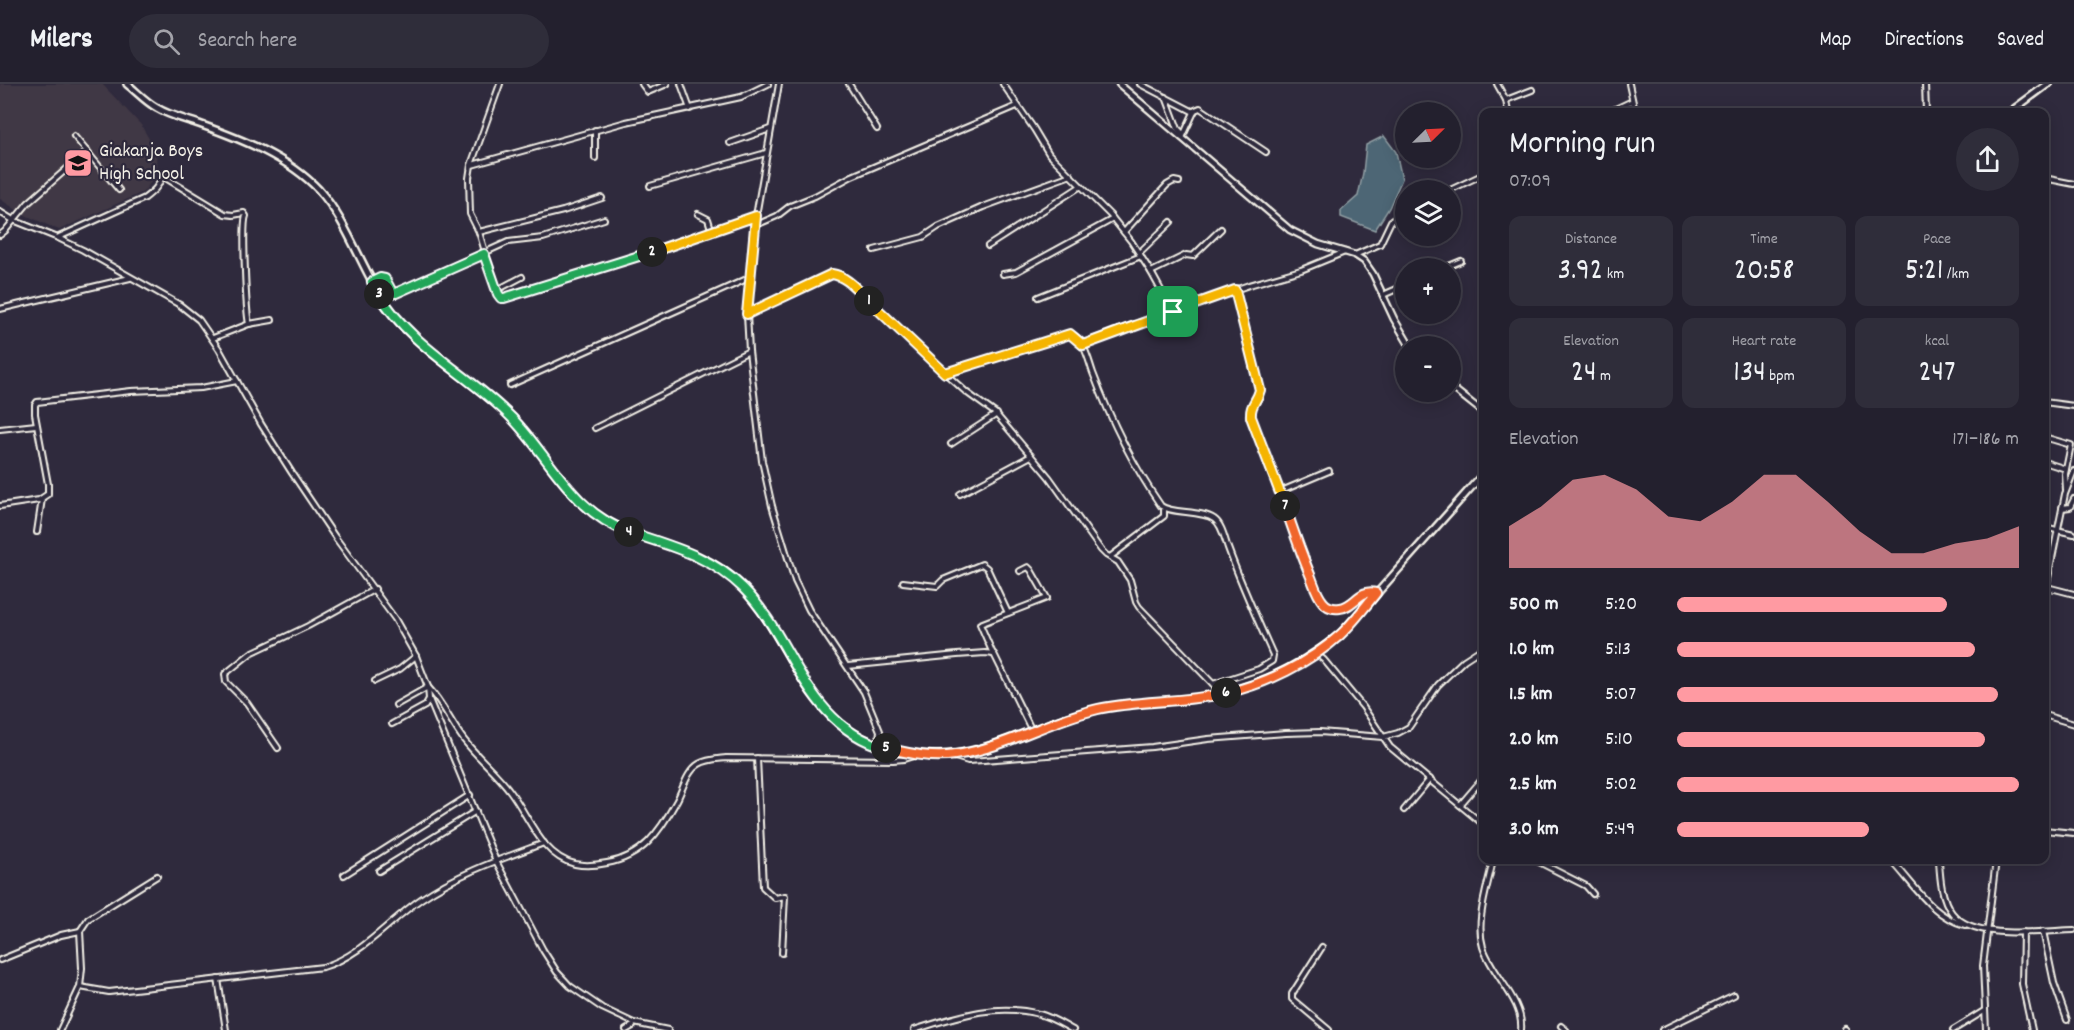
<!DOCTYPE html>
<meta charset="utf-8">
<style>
body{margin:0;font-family:Dekko,sans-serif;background:#2f2d3a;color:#f1f3f6;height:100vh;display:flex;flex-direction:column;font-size:22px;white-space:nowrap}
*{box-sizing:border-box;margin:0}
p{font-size:20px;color:#a3a3aa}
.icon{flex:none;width:33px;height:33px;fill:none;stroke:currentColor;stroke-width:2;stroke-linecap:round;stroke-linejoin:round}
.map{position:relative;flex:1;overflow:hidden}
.panel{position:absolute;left:1479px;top:24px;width:570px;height:756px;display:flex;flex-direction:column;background:#23202e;border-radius:12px;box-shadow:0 3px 15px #0003,0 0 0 2px #403e4a}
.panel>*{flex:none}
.needle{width:39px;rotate:66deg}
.tools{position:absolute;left:1395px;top:18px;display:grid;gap:12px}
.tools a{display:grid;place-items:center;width:66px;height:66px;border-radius:50%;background:#23202e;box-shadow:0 3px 15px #0003,0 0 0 2px #403e4a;font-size:30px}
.pin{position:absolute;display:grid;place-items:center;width:51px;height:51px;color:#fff;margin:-26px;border-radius:12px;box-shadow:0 3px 9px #0006}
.km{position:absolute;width:30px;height:30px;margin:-15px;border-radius:50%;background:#222;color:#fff;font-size:16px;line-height:30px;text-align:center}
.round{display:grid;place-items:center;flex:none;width:63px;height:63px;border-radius:32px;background:#2f2d3a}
.headline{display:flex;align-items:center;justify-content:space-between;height:102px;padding:0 30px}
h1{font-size:33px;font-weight:600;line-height:45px}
.figures{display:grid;grid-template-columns:repeat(3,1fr);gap:9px;height:102px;padding:6px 30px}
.figures div{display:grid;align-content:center;border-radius:12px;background:#2f2d3a;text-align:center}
.figures b{font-size:30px;font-weight:600}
.figures small{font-size:16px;font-weight:400}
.figures p{font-size:16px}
.chart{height:168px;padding:12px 30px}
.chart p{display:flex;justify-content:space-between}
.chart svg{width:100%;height:108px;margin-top:6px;fill:#ff9aa2;opacity:.7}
ul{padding:0 30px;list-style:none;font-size:20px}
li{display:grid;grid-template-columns:96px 72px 1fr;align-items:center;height:45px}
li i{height:15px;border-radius:8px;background:#ff9aa2}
header{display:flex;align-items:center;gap:36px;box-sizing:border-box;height:84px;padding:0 30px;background:#23202e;border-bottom:2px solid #403e4a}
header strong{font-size:28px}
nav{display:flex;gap:33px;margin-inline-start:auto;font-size:21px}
.search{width:420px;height:54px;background:#2f2d3a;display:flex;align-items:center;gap:15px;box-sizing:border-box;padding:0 21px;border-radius:33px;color:#a3a3aa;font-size:22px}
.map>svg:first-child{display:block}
.built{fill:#403844}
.water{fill:#4d6675;stroke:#909ea3;stroke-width:1.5}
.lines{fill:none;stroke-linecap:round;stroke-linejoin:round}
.minor-casing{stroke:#f4f1e8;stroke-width:8}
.tertiary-casing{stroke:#f4f1e8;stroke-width:9}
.secondary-casing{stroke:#f4f1e8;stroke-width:10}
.minor{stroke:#2f2a3d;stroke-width:4}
.tertiary{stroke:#2f2a3d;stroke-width:4.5}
.secondary{stroke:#2f2a3d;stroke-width:5}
.split-1-casing{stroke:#fff;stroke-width:12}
.split-2-casing{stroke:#fff;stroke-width:12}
.split-3-casing{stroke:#fff;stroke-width:12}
.split-4-casing{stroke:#fff;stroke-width:12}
.split-5-casing{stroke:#fff;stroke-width:12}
.split-6-casing{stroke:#fff;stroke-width:12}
.split-7-casing{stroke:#fff;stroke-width:12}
.split-8-casing{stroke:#fff;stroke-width:12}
.split-1{stroke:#f5b400;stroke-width:8}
.split-2{stroke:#f5b400;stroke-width:8}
.split-3{stroke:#22a559;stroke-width:8}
.split-4{stroke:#22a559;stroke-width:8}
.split-5{stroke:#22a559;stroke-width:8}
.split-6{stroke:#f0652b;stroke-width:8}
.split-7{stroke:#f0652b;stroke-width:8}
.split-8{stroke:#f5b400;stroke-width:8}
.labels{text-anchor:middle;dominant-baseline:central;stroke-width:4.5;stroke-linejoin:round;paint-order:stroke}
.poi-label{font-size:20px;fill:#f4f1e8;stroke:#2f2a3d;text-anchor:start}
</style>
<header>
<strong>Milers</strong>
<div class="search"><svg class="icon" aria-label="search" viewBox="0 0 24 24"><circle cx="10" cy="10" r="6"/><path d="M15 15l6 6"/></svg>Search here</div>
<nav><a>Map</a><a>Directions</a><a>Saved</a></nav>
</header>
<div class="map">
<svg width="2074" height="946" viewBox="0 0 2074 946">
<rect width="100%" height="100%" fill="#2f2a3d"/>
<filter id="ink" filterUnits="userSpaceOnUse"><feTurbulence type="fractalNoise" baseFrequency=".0167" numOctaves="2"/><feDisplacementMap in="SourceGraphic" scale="12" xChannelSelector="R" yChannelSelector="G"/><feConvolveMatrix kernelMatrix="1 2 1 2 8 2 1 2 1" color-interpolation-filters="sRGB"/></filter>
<g filter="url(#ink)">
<polygon class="built" points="0,0 102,0 141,41 156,67 157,91 143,108 59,146 23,130 0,115"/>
<polygon class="water" points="1384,52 1396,68 1402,95 1389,124 1375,146 1341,133 1341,127 1358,112 1363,89 1366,61"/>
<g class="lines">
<g class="minor-casing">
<g id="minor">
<polyline points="500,0 471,81 469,94 470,130 479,148 498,210 501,214 598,185 756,132"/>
<polyline points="642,0 648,8 667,0"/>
<polyline points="681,0 690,25"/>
<polyline points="779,0 756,132 747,230 749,267 762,377 772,422 795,497 809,526 864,608 880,647 878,661"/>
<polyline points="849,0 877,45"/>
<polyline points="1003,0 1034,45 1049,70 1110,131 1131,157 1151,188 1173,228"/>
<polyline points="1140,0 1194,28"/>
<polyline points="1497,0 1506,16 1508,28"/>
<polyline points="1629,0 1635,28"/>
<polyline points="1925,0 1926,28"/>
<polyline points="1166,13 1178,45 1183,50"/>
<polyline points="1506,16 1532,6"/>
<polyline points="1609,28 1632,17"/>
<polyline points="74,52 119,106"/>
<polyline points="1182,54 1195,26 1200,24 1266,68"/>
<polyline points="730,59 770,45"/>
<polyline points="595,74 595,46"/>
<polyline points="472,81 626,38 741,13 768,0"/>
<polyline points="2044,94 2074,100"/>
<polyline points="650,102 766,69"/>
<polyline points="1450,106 1484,90"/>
<polyline points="0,128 13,136 58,154 83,166 180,221 199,236 219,265 261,340 292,389 335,453 395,535 416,572 428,603 429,615 496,777 543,866 557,888 570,902 602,924 634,939 668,946"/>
<polyline points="698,130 708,135 712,148"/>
<polyline points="756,141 777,132 790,122 815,112 852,92 1017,22"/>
<polyline points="479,148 563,127 602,114"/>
<polyline points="1124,148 1167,101 1174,97 1179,98"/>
<polyline points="0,151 5,147 28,119 87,67"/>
<path d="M59 153 145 114C152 108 158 104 161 95L164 93 225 130 233 131 244 129 246 132C242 141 246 226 249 240"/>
<polyline points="988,162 1081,102"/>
<polyline points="874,166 923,153 938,143 983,123 1071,91"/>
<polyline points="1139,169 1171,138"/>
<polyline points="1355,171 1380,160 1391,137 1406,128"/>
<polyline points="1444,184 1461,177"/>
<polyline points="1151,188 1186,171 1193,172 1221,145"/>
<polyline points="1003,190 1016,188 1113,135"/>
<polyline points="373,197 383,194 392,208 396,209 508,158 543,154 604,135"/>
<polyline points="497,206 522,193"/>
<path d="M1235 206 1260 306C1257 318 1250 320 1251 333L1317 508C1337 549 1354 503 1376 509"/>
<polyline points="1383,211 1406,201"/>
<polyline points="1038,213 1141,172"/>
<polyline points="0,225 130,194"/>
<polyline points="747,230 832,190 839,191 850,198 945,289 966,308 995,329 1049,393 1101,466 1106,471 1118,478 1130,496 1136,518 1139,523 1213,600 1219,610"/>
<polyline points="213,254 249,240 272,236"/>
<polyline points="1083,261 1114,248 1249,201 1301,186 1345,168"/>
<path d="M945 289 1070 250C1085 256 1088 275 1093 289 1111 337 1132 380 1161 422 1172 430 1201 426 1214 435 1222 440 1225 456 1228 464 1241 500 1257 535 1273 571L1272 577 1259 585 1213 600"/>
<polyline points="510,301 749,194"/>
<polyline points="2044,318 2074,322"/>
<polyline points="595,344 749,267"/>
<polyline points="0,345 36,341"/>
<polyline points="2044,353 2071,361 2065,390 2066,406"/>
<polyline points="951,360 997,330"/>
<polyline points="2044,378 2066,385"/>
<polyline points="1279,408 1329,387"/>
<polyline points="960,410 1031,372"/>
<polyline points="0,422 39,416 48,410 48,400 35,330 35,321 37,318 131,307 201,304 237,297"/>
<polyline points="2062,424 2070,423 2074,415"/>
<polyline points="2044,443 2074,450"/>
<polyline points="37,448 42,415"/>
<polyline points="1110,473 1164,432 1164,426"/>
<polyline points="903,498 937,502 943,496 982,480 987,484 1008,529"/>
<polyline points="2047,503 2074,510"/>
<polyline points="2044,514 2065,410 2074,387"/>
<polyline points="1316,569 1324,576 1363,623 1390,663 1484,741"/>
<polyline points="993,570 980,540 1047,514 1031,486 1028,483 1020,487"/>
<polyline points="848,582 957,571 985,569 994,570 1032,647"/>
<polyline points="375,597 400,585 416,572"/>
<path d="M396 621 428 603C443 619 451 639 464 656 478 674 496 688 510 707 529 732 541 772 575 780 585 782 597 781 607 779 642 773 659 749 676 718 683 706 686 688 699 680 707 675 717 675 726 674L893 676 904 675 916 671"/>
<polyline points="2044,631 2074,640"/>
<polyline points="392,640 425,622 429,615"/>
<polyline points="278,664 247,619 226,598 225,590 251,569 308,542 375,505"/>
<polyline points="952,672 968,677 984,676 1152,663 1208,655 1286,649 1320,648 1383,653 1398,649 1409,643 1438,601 1464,576 1484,563"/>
<polyline points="757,674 763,803 775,814 785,812 782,869"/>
<polyline points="1460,721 1484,693"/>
<polyline points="1404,726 1430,695"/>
<polyline points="2044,746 2074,749"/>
<path d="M1493 776C1488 802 1475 836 1483 863 1492 891 1524 917 1521 946"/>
<polyline points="1535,776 1586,802 1593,810"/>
<path d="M1891 776C1914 800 1932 833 1965 841"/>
<path d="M1939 776C1940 793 1941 815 1952 829 1974 857 2042 847 2074 846"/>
<polyline points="379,787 476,727"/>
<polyline points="344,791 470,711"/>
<polyline points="2043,847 2054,899 2067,936"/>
<polyline points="2023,848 2022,900 2032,946"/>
<polyline points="1322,863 1292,910 1292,915 1329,946"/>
<polyline points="0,876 61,851 80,847"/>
<polyline points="218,895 226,946"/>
<path d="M80 903 109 908 323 883C361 872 389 837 421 815 459 789 501 775 544 759"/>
<polyline points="1561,942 1566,946"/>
<polyline points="1845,945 1846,946"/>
<polyline points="60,946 80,903 82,884 80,847 88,835 157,792"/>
<polyline points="626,946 633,942"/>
<path d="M914 946C955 933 996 918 1039 930 1051 933 1062 940 1073 946"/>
<polyline points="1662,946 1734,911"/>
<polyline points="1953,946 1984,927"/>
<polyline points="1986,946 1983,882 1996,776"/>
</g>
</g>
<g class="tertiary-casing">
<g id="tertiary">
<polyline points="1119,0 1290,146 1318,160 1355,171 1364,177 1373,190 1394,235 1410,262"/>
<polyline points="1450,302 1484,329"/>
</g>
</g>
<g class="secondary-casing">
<g id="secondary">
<path d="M127 0C137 8 146 18 157 24 170 32 185 35 199 40 241 55 288 73 319 106 351 142 363 192 393 230 427 273 476 297 513 335 540 363 558 398 587 423 628 459 687 457 730 492 782 534 793 609 850 647 866 657 882 663 899 667 980 685 1024 641 1097 625 1130 618 1163 619 1196 614 1252 607 1295 585 1340 551L1484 389"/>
<polyline points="2010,28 2048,0"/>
</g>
</g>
<use href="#minor" class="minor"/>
<use href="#tertiary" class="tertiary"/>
<use href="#secondary" class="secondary"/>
</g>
</g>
<g class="lines" filter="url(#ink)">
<g class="split-1-casing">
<polyline id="split-1" points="869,217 945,289 1070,250 1083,261 1173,228"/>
</g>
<g class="split-2-casing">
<path id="split-2" d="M652 168 756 132 747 230 832 190C847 192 858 207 869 217"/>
</g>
<g class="split-3-casing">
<polyline id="split-3" points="379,210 372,198 380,194 385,195 392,208 396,209 484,170 498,210 501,214 504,214 652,168"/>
</g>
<g class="split-4-casing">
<path id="split-4" d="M379 210C412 264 469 290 512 334 550 373 574 430 629 448"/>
</g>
<g class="split-5-casing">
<path id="split-5" d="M629 448C670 462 711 472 743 504 795 556 805 642 886 664"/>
</g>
<g class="split-6-casing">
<path id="split-6" d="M886 664C908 669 932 675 955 671 1005 664 1049 636 1098 625 1140 616 1184 619 1226 609"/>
</g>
<g class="split-7-casing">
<path id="split-7" d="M1226 609C1266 600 1309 579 1340 551 1353 539 1365 523 1376 509 1360 504 1354 523 1340 524 1333 525 1327 523 1323 518 1317 511 1314 501 1311 493 1301 469 1293 446 1285 422"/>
</g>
<g class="split-8-casing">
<path id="split-8" d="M1173 228 1235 206 1260 306C1257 318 1250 320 1251 333L1285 422"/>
</g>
<use href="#split-1" class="split-1"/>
<use href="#split-2" class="split-2"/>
<use href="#split-3" class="split-3"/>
<use href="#split-4" class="split-4"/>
<use href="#split-5" class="split-5"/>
<use href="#split-6" class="split-6"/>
<use href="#split-7" class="split-7"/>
<use href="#split-8" class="split-8"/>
</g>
<defs>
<g id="school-square" transform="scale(1.5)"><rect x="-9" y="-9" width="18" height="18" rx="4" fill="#ff9aa2" stroke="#2f2a3d"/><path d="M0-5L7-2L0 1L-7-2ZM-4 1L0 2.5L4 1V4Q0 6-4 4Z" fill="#111"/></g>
</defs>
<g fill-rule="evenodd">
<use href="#school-square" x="78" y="79"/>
</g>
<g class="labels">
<g class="poi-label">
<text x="99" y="68">Giakanja Boys<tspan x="99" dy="23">High School</tspan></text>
</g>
</g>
</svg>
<div class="tools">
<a><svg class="needle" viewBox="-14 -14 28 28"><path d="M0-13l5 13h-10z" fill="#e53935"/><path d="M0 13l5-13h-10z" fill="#a3a3aa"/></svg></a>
<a><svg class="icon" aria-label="layers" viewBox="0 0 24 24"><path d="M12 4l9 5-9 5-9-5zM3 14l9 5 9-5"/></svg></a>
<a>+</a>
<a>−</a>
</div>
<div class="pin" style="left:1173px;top:228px;background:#1e9e55"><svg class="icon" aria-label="arrive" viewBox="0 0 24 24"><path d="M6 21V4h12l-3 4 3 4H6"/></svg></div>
<b class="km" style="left:869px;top:217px">1</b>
<b class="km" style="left:652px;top:168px">2</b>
<b class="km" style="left:379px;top:210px">3</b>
<b class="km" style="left:629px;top:448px">4</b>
<b class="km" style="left:886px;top:664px">5</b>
<b class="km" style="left:1226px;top:609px">6</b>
<b class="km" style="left:1285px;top:422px">7</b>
<section class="panel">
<div class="headline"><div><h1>Morning run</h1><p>07:09</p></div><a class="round"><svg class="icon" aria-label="share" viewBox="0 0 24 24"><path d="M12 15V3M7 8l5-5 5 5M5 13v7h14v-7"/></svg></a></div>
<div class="figures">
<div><p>Distance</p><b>3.92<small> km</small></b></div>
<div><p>Time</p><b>20:58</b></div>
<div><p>Pace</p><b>5:21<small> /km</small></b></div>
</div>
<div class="figures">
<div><p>Elevation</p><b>24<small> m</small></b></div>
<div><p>Heart rate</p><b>134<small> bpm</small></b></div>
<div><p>kcal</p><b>247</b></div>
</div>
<div class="chart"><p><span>Elevation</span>171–186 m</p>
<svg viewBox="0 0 160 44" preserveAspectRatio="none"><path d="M0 44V27L10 19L20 8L30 6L40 12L50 23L60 25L70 17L80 6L90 6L100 17L110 29L120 38L130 38L140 34L150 32L160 27V44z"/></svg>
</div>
<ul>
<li><b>500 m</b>5:20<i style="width:79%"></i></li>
<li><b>1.0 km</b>5:13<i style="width:87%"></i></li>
<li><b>1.5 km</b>5:07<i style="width:94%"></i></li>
<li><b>2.0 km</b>5:10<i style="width:90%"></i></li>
<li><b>2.5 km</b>5:02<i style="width:100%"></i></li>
<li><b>3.0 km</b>5:49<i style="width:56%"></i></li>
</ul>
</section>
</div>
